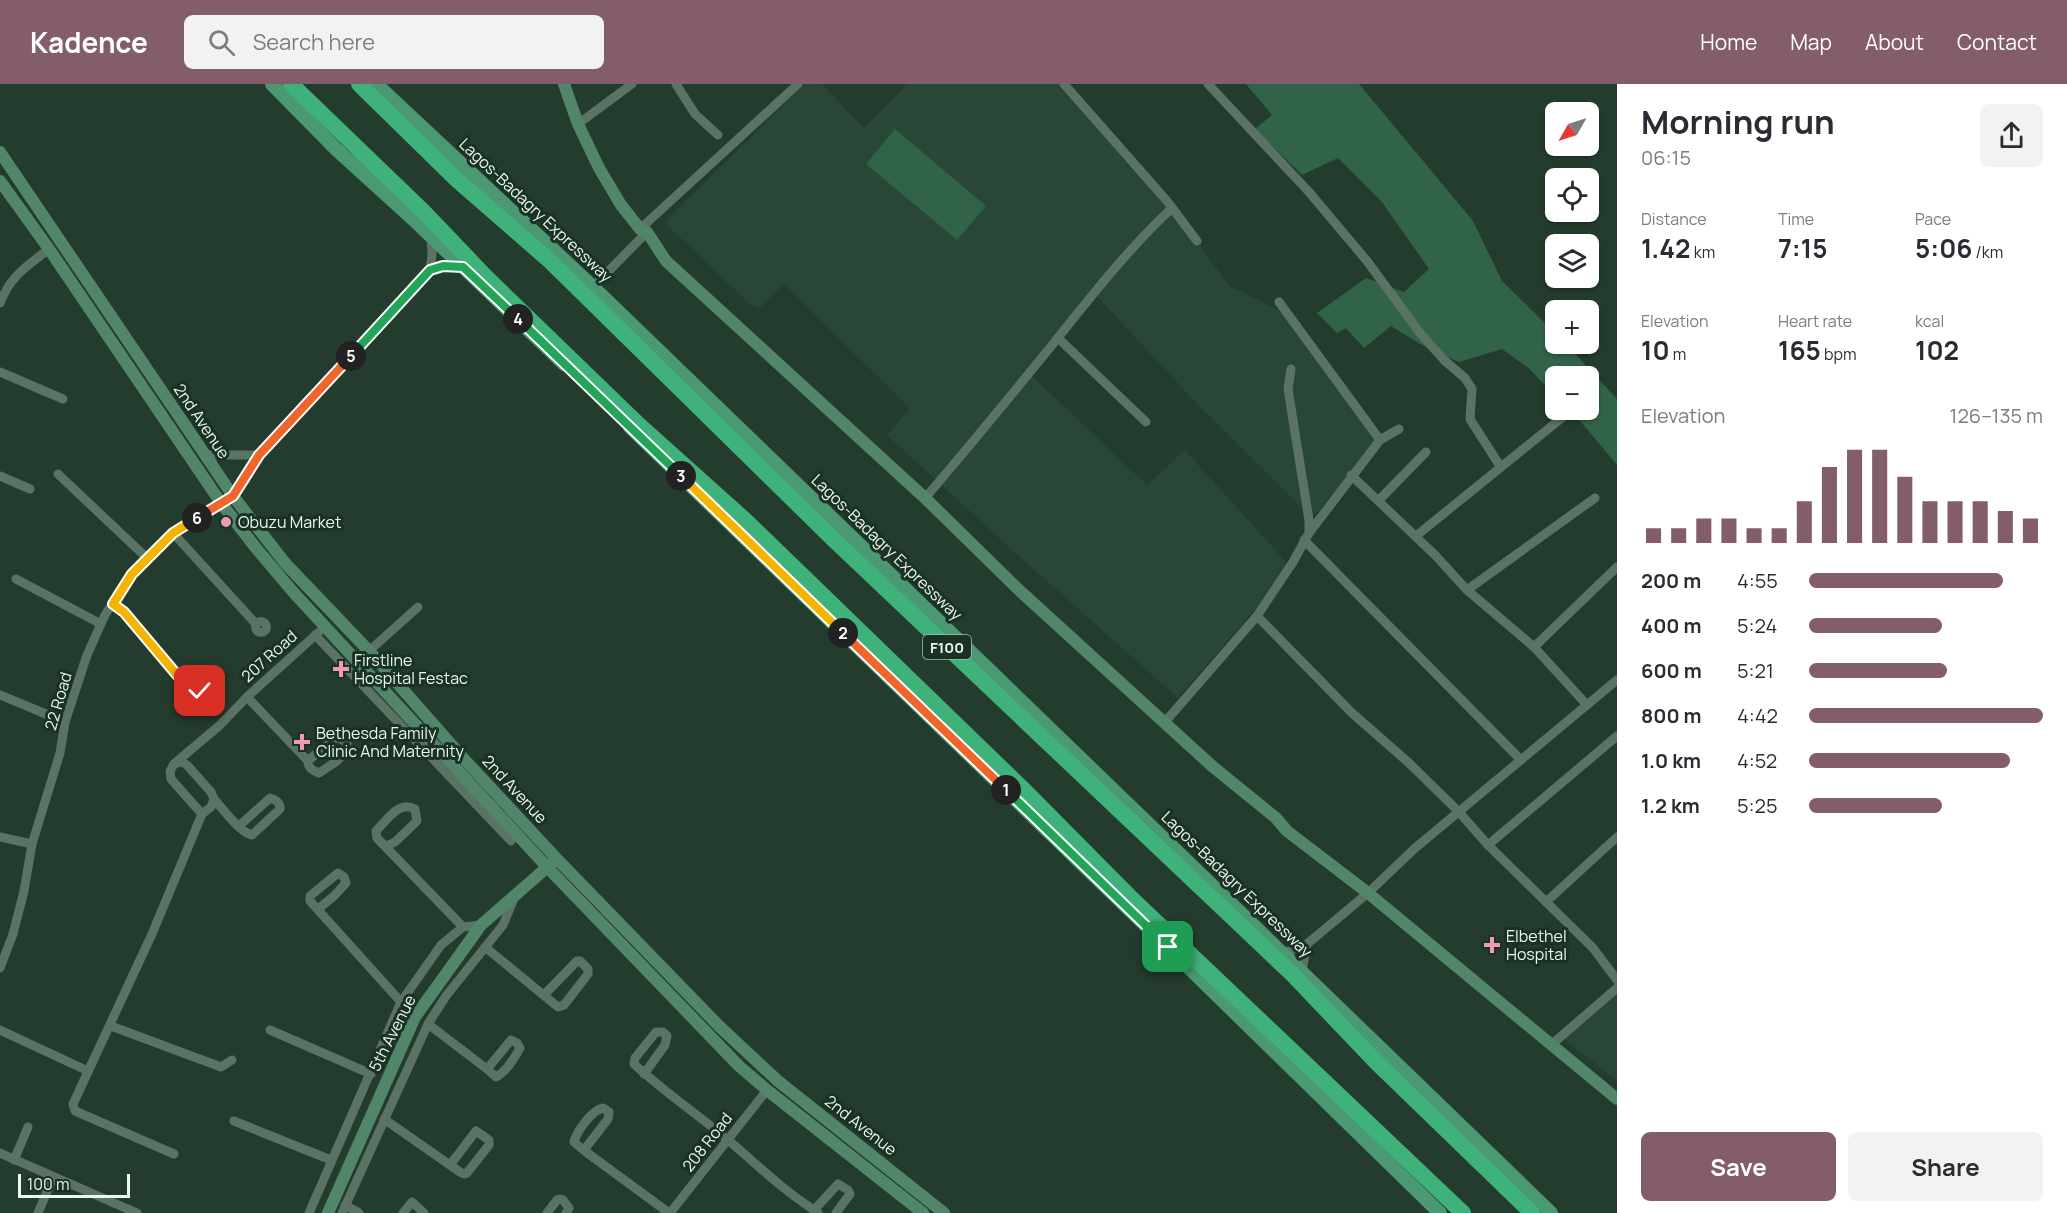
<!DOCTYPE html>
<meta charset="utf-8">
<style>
body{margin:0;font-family:Manrope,sans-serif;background:#f2f2f3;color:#2b2b33;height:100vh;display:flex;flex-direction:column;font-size:22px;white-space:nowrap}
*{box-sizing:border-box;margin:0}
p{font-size:20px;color:#7c7c81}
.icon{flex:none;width:33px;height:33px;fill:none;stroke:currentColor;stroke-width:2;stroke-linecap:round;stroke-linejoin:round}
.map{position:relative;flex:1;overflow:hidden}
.sheet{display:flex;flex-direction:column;background:#fff;width:450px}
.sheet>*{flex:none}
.needle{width:39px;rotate:231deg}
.fabs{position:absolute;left:1545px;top:18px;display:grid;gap:12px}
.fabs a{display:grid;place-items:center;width:54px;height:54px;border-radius:9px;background:#fff;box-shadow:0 2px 4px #0004;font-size:30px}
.scale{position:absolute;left:18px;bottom:15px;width:112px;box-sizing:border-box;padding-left:6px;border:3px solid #e9f7ef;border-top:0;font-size:16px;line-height:21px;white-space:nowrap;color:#e9f7ef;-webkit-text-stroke:4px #1a3125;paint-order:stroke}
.pin{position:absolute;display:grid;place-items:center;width:51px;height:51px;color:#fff;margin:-26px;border-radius:12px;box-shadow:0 3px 9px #0006}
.km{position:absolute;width:30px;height:30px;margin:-15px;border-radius:50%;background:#222;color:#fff;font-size:16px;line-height:30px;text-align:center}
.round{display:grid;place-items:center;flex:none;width:63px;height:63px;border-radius:9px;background:#f2f2f3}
.overview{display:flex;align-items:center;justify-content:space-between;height:102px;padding:0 24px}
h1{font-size:33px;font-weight:700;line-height:45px}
.metrics{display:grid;grid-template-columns:repeat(3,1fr);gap:9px;height:102px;padding:6px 24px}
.metrics div{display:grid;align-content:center}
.metrics b{font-size:26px;font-weight:700}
.metrics small{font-size:16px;font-weight:400}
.metrics p{font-size:16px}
.chart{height:168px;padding:12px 24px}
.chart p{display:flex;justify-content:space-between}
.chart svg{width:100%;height:108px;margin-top:6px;stroke:#845d6c;stroke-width:6}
.cta{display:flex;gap:12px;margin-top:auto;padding:12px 24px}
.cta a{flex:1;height:69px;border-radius:9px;background:#845d6c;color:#fff;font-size:24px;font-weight:700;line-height:69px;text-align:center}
.cta a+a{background:#f2f2f3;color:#2b2b33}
ul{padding:0 24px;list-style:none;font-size:20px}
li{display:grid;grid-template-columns:96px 72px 1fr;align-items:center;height:45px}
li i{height:15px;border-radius:8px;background:#845d6c}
header{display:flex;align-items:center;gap:36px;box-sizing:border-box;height:84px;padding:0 30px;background:#845d6c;color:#fff}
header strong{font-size:28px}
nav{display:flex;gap:33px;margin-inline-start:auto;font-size:21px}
.search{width:420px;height:54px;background:#f2f2f3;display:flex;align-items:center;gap:15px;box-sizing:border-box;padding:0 21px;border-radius:9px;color:#7c7c81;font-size:22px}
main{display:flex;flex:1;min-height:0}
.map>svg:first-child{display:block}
.built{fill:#284736}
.green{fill:#316349}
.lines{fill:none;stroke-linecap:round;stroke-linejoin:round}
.street{stroke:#5a7364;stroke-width:9}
.secondary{stroke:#52866b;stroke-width:12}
.primary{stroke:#4a9972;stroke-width:14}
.highway{stroke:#3fb27b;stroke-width:16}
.split-1-casing{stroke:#fff;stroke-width:12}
.split-2-casing{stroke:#fff;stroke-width:12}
.split-3-casing{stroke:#fff;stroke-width:12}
.split-4-casing{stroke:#fff;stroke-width:12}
.split-5-casing{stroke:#fff;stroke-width:12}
.split-6-casing{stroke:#fff;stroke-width:12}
.split-7-casing{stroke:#fff;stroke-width:12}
.split-1{stroke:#22a559;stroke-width:8}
.split-2{stroke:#f0652b;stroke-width:8}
.split-3{stroke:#f5b400;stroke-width:8}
.split-4{stroke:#22a559;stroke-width:8}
.split-5{stroke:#22a559;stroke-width:8}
.split-6{stroke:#f0652b;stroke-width:8}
.split-7{stroke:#f5b400;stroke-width:8}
.poi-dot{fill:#f19ab2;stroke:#1a3125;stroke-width:2}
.labels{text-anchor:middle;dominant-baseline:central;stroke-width:6;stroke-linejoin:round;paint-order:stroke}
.shield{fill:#1a3125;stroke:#abbcb2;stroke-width:1.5}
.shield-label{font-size:15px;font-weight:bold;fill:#e9f7ef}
.street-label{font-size:16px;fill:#e9f7ef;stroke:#1a3125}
.poi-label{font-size:16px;fill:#e9f7ef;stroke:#1a3125;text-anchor:start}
</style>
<header>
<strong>Kadence</strong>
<div class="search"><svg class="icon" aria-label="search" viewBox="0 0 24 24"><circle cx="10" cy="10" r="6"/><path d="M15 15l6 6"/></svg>Search here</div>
<nav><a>Home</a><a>Map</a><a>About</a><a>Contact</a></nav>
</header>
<main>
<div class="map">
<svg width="1617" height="1129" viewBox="0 0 1617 1129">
<rect width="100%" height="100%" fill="#243c2e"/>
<g class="built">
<polygon points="805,0 822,0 864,44 907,0 1060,0 1173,121 1206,171 1230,202 1293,233 1382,352 1316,430 1308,436 1305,427 1198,321 1095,210 1031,291 1147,401 1185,366 1286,478 1276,501 1178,614 1011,465 887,351 910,324 784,201 761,224 751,221 664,138"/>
<polygon points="1617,904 1617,997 1559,951"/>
</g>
<g class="green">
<polygon points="1246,0 1359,0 1473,137 1502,197 1555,249 1556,260 1566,260 1617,315 1617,381 1571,326 1588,326 1588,292 1556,292 1555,313 1530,285 1502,265 1459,278 1432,267 1391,242 1364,264 1346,244 1337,249 1317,229 1366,194 1404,208 1429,185 1382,118 1338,74 1302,91 1255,45 1272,31"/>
<polygon points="895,45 986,122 957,156 866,80"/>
</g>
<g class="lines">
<g class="street">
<polyline points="676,0 695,30 718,51"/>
<polyline points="1064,0 1167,117 1197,157"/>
<polyline points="1208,0 1309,108 1367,177 1420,249 1445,277 1465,294 1472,305 1470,335 1500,382"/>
<polyline points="578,40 632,0"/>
<polyline points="640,145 798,0"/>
<polyline points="430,186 432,171 431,152"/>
<polyline points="593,203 647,148"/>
<polyline points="1279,218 1380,356"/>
<path d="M0 219C11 191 26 183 49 165"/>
<polyline points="1058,254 1146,338"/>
<polyline points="0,288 63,315"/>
<polyline points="206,371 259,371"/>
<polyline points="58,390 148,475"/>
<polyline points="1351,391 1435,471 1467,506 1534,563 1587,621"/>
<polyline points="0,392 30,405"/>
<path d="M925 414C970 362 1013 309 1057 255 1093 210 1129 164 1172 124"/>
<polyline points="1379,416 1426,368"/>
<polyline points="173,449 256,540"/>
<polyline points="1309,449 1380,356 1399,345"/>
<polyline points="1416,452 1569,328"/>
<polyline points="1304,456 1521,676"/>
<polyline points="16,495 101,540"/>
<polyline points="1467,506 1595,414"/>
<polyline points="113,520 124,528 188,604"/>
<polyline points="1257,532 1352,629 1409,679 1458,727 1488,761 1593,864 1617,896"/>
<circle cx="261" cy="543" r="5.5"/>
<polyline points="315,551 511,757"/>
<polyline points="1534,563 1617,483"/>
<polyline points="369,567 418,523"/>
<circle cx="193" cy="608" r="6"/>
<polyline points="0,611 65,638"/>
<path d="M247 613 308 677C308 684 312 686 319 689L337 677 347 665V659L338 653 332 656 308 677"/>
<polyline points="1165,638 1257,532 1293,478 1309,449 1309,436 1288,305 1291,285"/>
<polyline points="174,680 182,678 187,681 211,708 214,715 211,723 202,730 152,850 73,1020 75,1027 174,1070"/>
<path d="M214 715C223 725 240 749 252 751L280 725C280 718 276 716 270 714L239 742"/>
<polyline points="202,730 171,695 170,687 174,680 220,641 247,613 319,548"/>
<polyline points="0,753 32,760"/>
<polyline points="1488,761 1617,652"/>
<path d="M386 762 395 758 417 737 415 725C399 716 387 736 376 747L377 754 463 843"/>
<polyline points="1546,818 1617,753"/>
<polyline points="318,825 334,812 346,799 344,793 338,789 310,812 310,817 401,918"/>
<polyline points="485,863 558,923 564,921 588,890 588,885 580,877 577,877 544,911"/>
<polyline points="1284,869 1307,860 1368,809 1414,765 1617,596"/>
<polyline points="0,884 13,850 24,807 32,760 60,669 65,638 87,571 105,531 132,490 173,449 233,412 259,371 430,186 443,182 463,183"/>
<polyline points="1302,887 1307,860"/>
<path d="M428 940 487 985 511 956 517 959 520 964C514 975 506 988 496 993L487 985"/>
<polyline points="111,942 221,983 232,976"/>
<polyline points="0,946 88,987"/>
<polyline points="270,946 371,990"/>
<polyline points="1551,961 1617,904"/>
<path d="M644 990 665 961 667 952 663 948H656L635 974 634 980C663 1007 697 1030 728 1056 758 1081 780 1104 814 1126"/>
<polyline points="384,1035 460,1088 464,1090 467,1089 489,1061 489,1056 476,1047 450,1081"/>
<polyline points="234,1037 331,1076"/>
<path d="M584 1066 608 1035 609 1028 603 1024C592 1026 577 1047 574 1058L586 1068 669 1129"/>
<polyline points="0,1069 137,1129"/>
<polyline points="14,1076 28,1043"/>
<polyline points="345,1121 359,1129"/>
<polyline points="38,1129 53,1093"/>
<polyline points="309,1129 401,918 441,861 463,843 481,841"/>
<polyline points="342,1129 428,940 446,912 503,841 515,812"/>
<polyline points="403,1129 412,1118 424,1129"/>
<polyline points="547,1129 557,1116 560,1115 563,1116 569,1124 566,1129"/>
<polyline points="670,1129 767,1006"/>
<polyline points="818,1129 814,1126 838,1100 848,1106 850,1110 836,1129"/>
</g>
<g class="secondary">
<polyline points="564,0 578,40 599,84 621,121 640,145 647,148 666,177 925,414 1019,506 1212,682 1276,734 1287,747 1368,809 1617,1015"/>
<polyline points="0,68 233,412 285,479 369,567 463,674 557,775 720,943 778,997 944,1129"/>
<polyline points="0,97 49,165 221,419 256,464 294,509 548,784 739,982 767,1006 923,1129"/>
<polyline points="328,1129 415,933 481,841 552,779"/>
</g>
<g class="primary">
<polyline points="272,0 336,65 413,135 564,280"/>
<polyline points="376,0 593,203 1551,1129"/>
<polyline points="630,343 1141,837 1440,1129"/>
</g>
<g class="highway">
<polyline points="291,0 424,128 486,193 639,341 745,436 1026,708 1129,812 1463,1129"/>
<polyline points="359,0 457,96 550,177 832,454 1293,891 1376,978 1532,1129"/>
</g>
</g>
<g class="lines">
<g class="split-1-casing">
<polyline id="split-1" points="1006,706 1168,863"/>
</g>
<g class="split-2-casing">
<polyline id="split-2" points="843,549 1006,706"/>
</g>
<g class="split-3-casing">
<polyline id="split-3" points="681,392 843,549"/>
</g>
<g class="split-4-casing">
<polyline id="split-4" points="518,235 681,392"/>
</g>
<g class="split-5-casing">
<polyline id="split-5" points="351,272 430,186 443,182 463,183 518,235"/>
</g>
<g class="split-6-casing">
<polyline id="split-6" points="197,434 233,412 259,371 351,272"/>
</g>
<g class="split-7-casing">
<polyline id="split-7" points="197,434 173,449 132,490 113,520 124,528 188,604 196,602 200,607"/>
</g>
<use href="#split-1" class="split-1"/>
<use href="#split-2" class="split-2"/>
<use href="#split-3" class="split-3"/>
<use href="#split-4" class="split-4"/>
<use href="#split-5" class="split-5"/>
<use href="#split-6" class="split-6"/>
<use href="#split-7" class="split-7"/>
</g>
<g class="poi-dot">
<circle cx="226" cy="438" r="6"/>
<path d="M338 576h6v6h6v6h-6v6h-6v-6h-6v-6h6z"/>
<path d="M299 649h6v6h6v6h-6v6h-6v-6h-6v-6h6z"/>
<path d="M1489 852h6v6h6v6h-6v6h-6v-6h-6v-6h6z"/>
</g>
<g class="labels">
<rect class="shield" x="923" y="551" width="48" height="24" rx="4.5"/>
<g class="shield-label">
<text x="947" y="563">F100</text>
</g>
<g class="street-label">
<text transform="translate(536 126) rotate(43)">Lagos-Badagry Expressway</text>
<text transform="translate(202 337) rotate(56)">2nd Avenue</text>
<text transform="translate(887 463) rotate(44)">Lagos-Badagry Expressway</text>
<text transform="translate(269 572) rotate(-42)">207 Road</text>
<text transform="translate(58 617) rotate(-74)">22 Road</text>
<text transform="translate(515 705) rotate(47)">2nd Avenue</text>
<text transform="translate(1237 800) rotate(44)">Lagos-Badagry Expressway</text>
<text transform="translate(392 949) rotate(-63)">5th Avenue</text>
<text transform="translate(861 1041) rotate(38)">2nd Avenue</text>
<text transform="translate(707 1058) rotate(-52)">208 Road</text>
</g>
<g class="poi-label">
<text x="238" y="438">Obuzu Market</text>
<text x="354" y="576">Firstline<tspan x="354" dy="18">Hospital Festac</tspan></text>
<text x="316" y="649">Bethesda Family<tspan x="316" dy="18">Clinic And Maternity</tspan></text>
<text x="1506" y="852">Elbethel<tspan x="1506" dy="18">Hospital</tspan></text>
</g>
</g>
</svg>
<div class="fabs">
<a><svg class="needle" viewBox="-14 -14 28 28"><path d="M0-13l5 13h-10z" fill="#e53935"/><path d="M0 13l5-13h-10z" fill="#7c7c81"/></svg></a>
<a><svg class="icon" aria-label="locate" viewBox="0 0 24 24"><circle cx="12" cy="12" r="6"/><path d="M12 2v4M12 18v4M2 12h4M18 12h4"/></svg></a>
<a><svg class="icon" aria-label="layers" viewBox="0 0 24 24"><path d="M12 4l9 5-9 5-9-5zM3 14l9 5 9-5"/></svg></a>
<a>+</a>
<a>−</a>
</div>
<div class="scale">100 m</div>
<div class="pin" style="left:1168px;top:863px;background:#1e9e55"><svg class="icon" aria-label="arrive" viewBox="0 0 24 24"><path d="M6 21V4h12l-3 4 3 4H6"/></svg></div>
<div class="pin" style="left:200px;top:607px;background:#d93025"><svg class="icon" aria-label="check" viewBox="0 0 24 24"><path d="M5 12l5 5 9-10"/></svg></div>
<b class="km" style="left:1006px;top:706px">1</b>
<b class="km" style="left:843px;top:549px">2</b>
<b class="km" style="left:681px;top:392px">3</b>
<b class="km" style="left:518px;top:235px">4</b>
<b class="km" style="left:351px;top:272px">5</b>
<b class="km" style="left:197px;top:434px">6</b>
</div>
<section class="sheet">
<div class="overview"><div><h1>Morning run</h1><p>06:15</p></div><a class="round"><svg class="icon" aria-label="share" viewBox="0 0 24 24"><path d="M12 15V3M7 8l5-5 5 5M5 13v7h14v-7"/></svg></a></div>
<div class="metrics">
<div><p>Distance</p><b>1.42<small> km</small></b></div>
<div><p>Time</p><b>7:15</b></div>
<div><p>Pace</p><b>5:06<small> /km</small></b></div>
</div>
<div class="metrics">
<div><p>Elevation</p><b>10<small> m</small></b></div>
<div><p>Heart rate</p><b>165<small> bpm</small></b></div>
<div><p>kcal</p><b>102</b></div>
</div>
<div class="chart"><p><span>Elevation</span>126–135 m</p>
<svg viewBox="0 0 160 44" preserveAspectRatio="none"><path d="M5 44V38M15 44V38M25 44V34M35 44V34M45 44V38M55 44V38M65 44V27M75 44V13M85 44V6M95 44V6M105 44V17M115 44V27M125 44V27M135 44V27M145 44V31M155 44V34"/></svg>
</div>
<ul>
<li><b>200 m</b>4:55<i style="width:83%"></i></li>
<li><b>400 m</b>5:24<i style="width:57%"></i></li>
<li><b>600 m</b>5:21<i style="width:59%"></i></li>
<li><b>800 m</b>4:42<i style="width:100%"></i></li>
<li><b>1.0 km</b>4:52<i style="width:86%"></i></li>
<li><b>1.2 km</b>5:25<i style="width:57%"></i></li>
</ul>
<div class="cta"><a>Save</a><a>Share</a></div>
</section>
</main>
